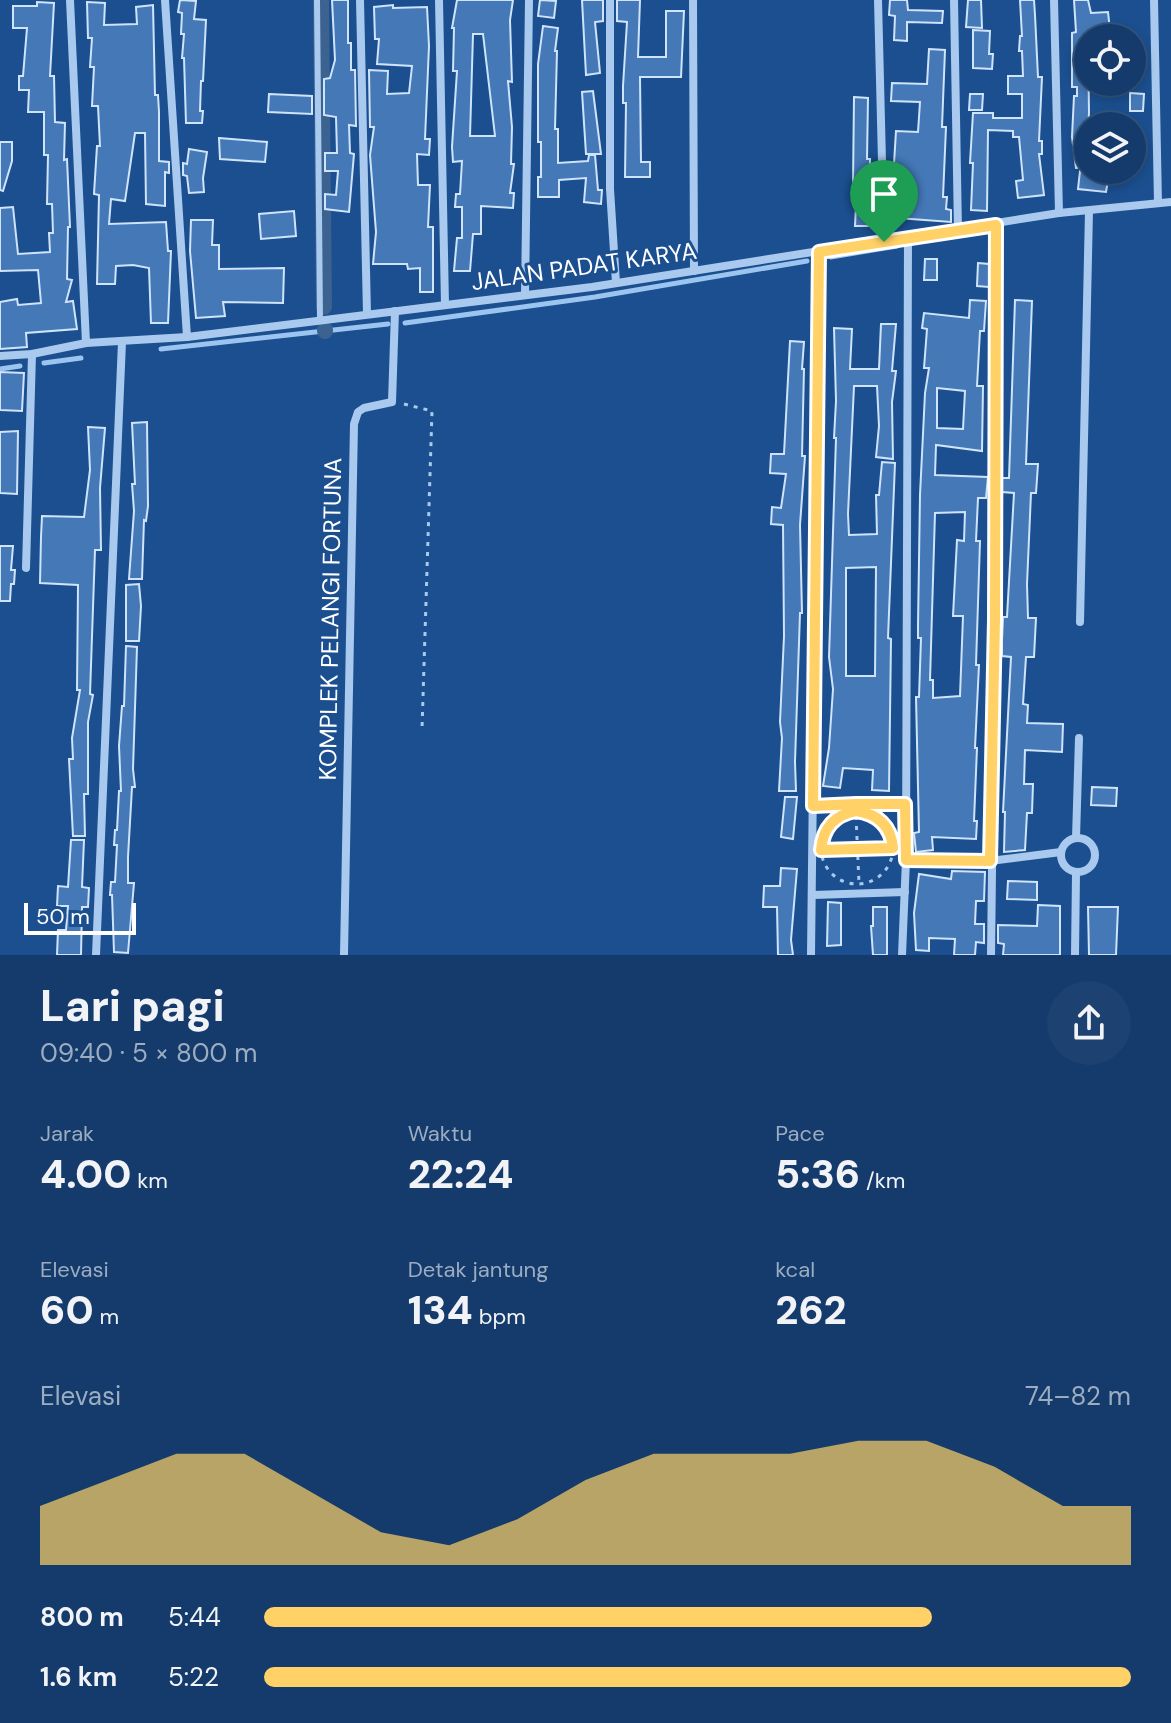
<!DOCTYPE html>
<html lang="id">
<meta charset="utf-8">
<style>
body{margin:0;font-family:"DM Sans",sans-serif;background:#1d4271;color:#f1f3f6;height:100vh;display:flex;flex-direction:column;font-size:30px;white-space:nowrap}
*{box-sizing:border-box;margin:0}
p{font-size:26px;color:#9dadc1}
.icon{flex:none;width:44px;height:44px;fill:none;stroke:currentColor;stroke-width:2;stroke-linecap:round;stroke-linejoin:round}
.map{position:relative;height:955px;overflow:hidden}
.sheet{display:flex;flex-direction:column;background:#143b6b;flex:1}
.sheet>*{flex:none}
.controls{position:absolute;left:1074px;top:24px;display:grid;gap:16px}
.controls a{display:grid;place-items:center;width:72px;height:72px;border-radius:50%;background:#143b6b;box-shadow:0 4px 12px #0003,0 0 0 2px #33557e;font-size:40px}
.scale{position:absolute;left:24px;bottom:20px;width:112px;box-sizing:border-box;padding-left:8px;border:4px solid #fff;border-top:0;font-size:22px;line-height:28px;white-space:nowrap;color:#fff;-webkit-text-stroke:6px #1b4f8f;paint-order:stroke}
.pin{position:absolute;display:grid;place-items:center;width:68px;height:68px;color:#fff;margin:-82px -34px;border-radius:50% 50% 50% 0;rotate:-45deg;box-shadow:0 0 8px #0007}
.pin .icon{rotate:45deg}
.round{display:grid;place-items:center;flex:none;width:84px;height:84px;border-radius:42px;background:#1d4271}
.summary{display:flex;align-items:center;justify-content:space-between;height:136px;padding:0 40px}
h1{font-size:44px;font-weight:800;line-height:60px}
.metrics{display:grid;grid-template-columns:repeat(3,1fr);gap:12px;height:136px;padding:8px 40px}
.metrics div{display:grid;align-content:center}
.metrics b{font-size:40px;font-weight:800}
.metrics small{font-size:22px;font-weight:400}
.metrics p{font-size:22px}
.chart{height:224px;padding:16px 40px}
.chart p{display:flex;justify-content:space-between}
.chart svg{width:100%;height:144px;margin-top:8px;fill:#ffd166;opacity:.7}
ul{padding:0 40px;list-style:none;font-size:26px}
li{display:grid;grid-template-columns:128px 96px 1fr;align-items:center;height:60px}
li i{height:20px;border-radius:10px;background:#ffd166}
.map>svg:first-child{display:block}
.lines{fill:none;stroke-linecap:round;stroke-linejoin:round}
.stream{stroke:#9cc4f0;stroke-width:5}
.canal{stroke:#3c6290;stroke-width:16}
.building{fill:#4478b7;stroke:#cfe3fa;stroke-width:2;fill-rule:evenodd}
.path{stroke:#a9c9ee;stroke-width:3;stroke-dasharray:4 6;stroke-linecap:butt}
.service{stroke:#a9c9ee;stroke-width:6}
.minor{stroke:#a9c9ee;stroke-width:8}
.route-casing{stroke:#fff;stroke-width:16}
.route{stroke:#ffd166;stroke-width:10}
.labels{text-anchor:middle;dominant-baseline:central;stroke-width:6;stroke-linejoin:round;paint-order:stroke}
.street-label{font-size:24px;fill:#fff;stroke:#1b4f8f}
</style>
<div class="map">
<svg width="1171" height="955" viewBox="0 0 1171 955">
<rect width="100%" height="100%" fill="#1b4f8f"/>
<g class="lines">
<g class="stream">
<polyline points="831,257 897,246"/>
<polyline points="405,323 595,297 807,261"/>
<polyline points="161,349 388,324"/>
<polyline points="44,363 81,358"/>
<polyline points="0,369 20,366"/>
</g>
<g class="canal">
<polyline points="321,0 324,307"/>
<polyline points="325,330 325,331"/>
</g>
</g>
<g class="building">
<polygon points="180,0 196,1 194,19 206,20 203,81 201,81 200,111 203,111 202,123 186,123 184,58 182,58 184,34 181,34 182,13 178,12"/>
<polygon points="332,0 348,0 348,43 351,43 351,70 355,70 356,126 349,125 350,153 354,154 349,212 325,209 325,194 336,195 338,171 325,171 325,153 337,153 336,117 324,115 324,79 330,78 335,60"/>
<path d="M457 0H513L510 20 512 82 508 81 512 127 511 164H514L510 193H514L513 208 481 206V234H473L470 271H454L457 238H462V207H455L456 194H460L462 161 453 162 452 147 457 71H453L454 28H452ZM473 34H483L495 136H470Z"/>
<polygon points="540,0 556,1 554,18 538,16"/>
<polygon points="582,0 603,0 603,21 595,22 600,73 586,75"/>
<polygon points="617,0 640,0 638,57 666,57 666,11 684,11 681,77 640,77 641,162 650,162 650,177 625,177 626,103 623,103 623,86 627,22 617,21"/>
<polygon points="890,0 907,0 908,10 943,11 942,23 907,22 907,41 894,40 895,16 889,15"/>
<polygon points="968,0 981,0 982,28 966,27"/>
<polygon points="1020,0 1034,0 1035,15 1038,77 1042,77 1039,141 1042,141 1042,154 1039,154 1044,195 1018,198 1016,181 1023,180 1019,137 1013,137 1013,131 988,130 987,211 971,210 973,163 970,163 973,113 993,113 993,118 1022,118 1022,94 1008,94 1008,76 1023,76 1022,51 1019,51 1020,36 1022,36"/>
<polygon points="1074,0 1088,0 1091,13 1108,12 1110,30 1091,31 1092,38 1088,38 1089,113 1088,128 1084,127 1088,167 1076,168 1072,137 1074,96 1077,96 1077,87 1072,87 1072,33 1076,32"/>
<polygon points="37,2 54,3 50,76 54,76 55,122 65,123 64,160 67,159 70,227 68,227 67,279 72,280 66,302 73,301 77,329 26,333 27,347 0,349 0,302 17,299 18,305 41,303 38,270 0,271 0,208 13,207 18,254 50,252 49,233 53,233 52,204 47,204 48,155 44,155 44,112 28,112 29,90 19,90 19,76 23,76 27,28 13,28 13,6 37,6"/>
<polygon points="87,2 105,3 104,25 137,24 136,7 153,5 155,95 158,95 159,112 159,161 169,162 169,173 165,172 165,206 146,204 145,133 135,133 125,201 111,199 109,224 166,222 168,251 171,251 168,323 151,323 149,268 133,265 116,266 115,284 97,284 99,195 94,194 97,146 100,146 98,106 92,106 94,67 90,67 92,38 88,38"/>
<polygon points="393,5 393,8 427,7 429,46 425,139 430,139 429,155 417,154 418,185 430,185 428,227 433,227 433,292 420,292 420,268 408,269 407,264 373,264 376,232 370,155 374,127 370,127 369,70 388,71 387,94 409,93 412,66 377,64 379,39 375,39 374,7"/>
<polygon points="543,26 558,28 555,51 557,51 555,129 558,129 558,163 588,161 589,155 595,155 598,190 602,190 601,204 584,202 586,178 559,180 559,197 538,197 538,177 541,177 541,142 538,142 538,64"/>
<polygon points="973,30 990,31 989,54 993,54 992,69 973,68"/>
<polygon points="929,49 945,50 942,127 946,127 943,197 947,197 946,209 951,210 951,222 898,218 900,181 893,180 896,131 918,132 920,102 891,101 892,83 927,84"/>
<polygon points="593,91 601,154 586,154 582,92"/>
<polygon points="1130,93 1144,94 1143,111 1130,111"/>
<polygon points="269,94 312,96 312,114 268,112"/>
<polygon points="970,94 983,94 982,110 969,110"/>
<polygon points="854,97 868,98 867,159 870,159 869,226 855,226 857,186 853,185"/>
<polygon points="219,138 267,142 265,162 220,159"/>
<polygon points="0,142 12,142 12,161 3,191 0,190"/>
<polygon points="189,149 207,152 203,178 204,192 189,193 187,176 183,175 183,163 187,164"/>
<polygon points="1080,171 1109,175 1106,192 1078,189"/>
<polygon points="294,211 296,236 261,239 259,214"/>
<polygon points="191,220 213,220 212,245 219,245 219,269 284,268 283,303 223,302 225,316 196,318 190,251"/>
<polygon points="925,259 937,259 937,280 924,280"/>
<polygon points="978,263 989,264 989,287 977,286"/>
<path d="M970 300 986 301 984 331H980L977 386H983L982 451 936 445 935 475 988 477 986 498H978L976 541H980L976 665H979L975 748H977L974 821H977L976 839 932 837 933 850 916 852 914 833 919 832 916 697H919L921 638H918V626L920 495 925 393 929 368H924L927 329 922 328 924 313 969 318ZM937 388 965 391 963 429 937 428ZM965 512 964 541 957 540 953 616H963L960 696 933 698V680H930L935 513Z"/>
<polygon points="1015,300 1032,301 1026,464 1038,464 1036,493 1031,493 1027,584 1028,618 1036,618 1034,657 1026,657 1023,704 1028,705 1027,723 1063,724 1062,752 1025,750 1024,784 1033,784 1032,813 1027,813 1025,850 1004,852 1005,812 1003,812 1011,657 1002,656 1002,640 1003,617 1007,617 1014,493 1002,492 1002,478 1009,478"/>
<path d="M881 324H896L892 371H896L892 402 893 459 876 457 879 426 877 386H854L848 514 849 535 877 534 876 495H879L882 462 895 463 888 638 891 639 889 791 872 790 873 770 843 768 840 788 823 786 829 748 833 689 829 657 836 438H834L836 401 834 328 852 329 850 369H879ZM876 567 875 676H846V568Z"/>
<polygon points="790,341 804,342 802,369 804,369 802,456 805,456 800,525 802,613 800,613 795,762 796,791 779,791 782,738 780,722 784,636 783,525 771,524 772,507 781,508 786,474 770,473 771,454 784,454"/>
<polygon points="0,372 24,373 22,411 0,410"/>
<polygon points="147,422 148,506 146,521 144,520 142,579 129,579 134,511 132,484 135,484 132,423"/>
<polygon points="88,427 105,428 100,488 101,550 95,550 90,694 93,695 88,722 88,794 84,794 85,836 73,836 69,759 73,759 72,738 80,690 77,690 78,585 40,583 41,537 42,516 84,517 90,470"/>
<polygon points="18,431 17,494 0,493 0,432"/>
<polygon points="0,546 13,546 11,570 15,570 14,584 11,584 10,601 0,601"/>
<polygon points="139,584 141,606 139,641 126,641 126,585"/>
<polygon points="126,646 137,647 133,769 135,787 132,787 128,857 128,883 134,883 128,953 114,952 112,895 110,895 111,882 115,882 117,845 114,845 115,830 117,830 119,791 121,791 119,746 122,706 124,706"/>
<polygon points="1092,787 1117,788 1116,806 1091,805"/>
<polygon points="785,797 797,797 793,839 781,837"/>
<polygon points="71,840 84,840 82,887 89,888 88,907 82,907 81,955 57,955 58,930 66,930 68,906 57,906 58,886 68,887"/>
<polygon points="781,868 797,869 791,940 793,955 778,955 777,907 763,907 764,886 780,886"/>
<polygon points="952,871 985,872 984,901 976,901 975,924 984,924 984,943 976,942 975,955 954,955 955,939 929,938 929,951 916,950 914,913 919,874 951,879"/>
<polygon points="1008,881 1037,882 1037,900 1007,899"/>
<polygon points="828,902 841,903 841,945 827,946"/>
<polygon points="1038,905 1060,906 1060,955 1003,955 1004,944 998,943 998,925 1037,926"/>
<polygon points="873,907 887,907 887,955 873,955 871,926 873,926"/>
<polygon points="1088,907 1118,907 1116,955 1089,955"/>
</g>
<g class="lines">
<g class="path">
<polyline points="404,404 432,411 422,729"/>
<circle cx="857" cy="848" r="36"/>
<polyline points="856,816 859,883"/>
<polyline points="825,850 893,848"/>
</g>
<polyline class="service" points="317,0 320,320"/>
<g class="minor">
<polyline points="70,0 86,343"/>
<polyline points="165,0 187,337"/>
<polyline points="360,0 367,314"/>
<polyline points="439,0 445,305"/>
<polyline points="610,0 610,189 616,283"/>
<polyline points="693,0 694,271"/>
<polyline points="878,0 884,242"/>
<polyline points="954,0 958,231"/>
<polyline points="1054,0 1059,213"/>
<polyline points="1154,0 1158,203"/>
<polyline points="525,295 529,0"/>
<polyline points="0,356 32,354 86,343 187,337 592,287 1059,213 1171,202"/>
<polyline points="26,568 32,354"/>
<polyline points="1080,622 1089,211"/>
<polyline points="813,806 905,804"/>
<circle cx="1078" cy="855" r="17"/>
<polyline points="1076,838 1079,738"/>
<polyline points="906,860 990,861 1061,852"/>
<polyline points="813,895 905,892"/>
<polyline points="96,955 122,342"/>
<polyline points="344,955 354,424 358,412 364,408 392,402 395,311"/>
<polyline points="811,955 819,252"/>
<polyline points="902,955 906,860 908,239"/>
<polyline points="991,955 995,619 996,225"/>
<polyline points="1075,955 1076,873"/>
</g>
</g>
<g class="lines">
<g class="route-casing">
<path id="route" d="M884 242 819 252 813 806 856 804V811C878 814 891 826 893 848L821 850C823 828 834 815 856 811V804H905L906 860 990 861 995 619 996 225 884 242"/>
</g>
<use href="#route" class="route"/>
</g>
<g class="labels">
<g class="street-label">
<text transform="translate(584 266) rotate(-8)">JALAN PADAT KARYA</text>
<text transform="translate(330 619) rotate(-89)">KOMPLEK PELANGI FORTUNA</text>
</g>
</g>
</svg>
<div class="controls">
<a><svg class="icon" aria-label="locate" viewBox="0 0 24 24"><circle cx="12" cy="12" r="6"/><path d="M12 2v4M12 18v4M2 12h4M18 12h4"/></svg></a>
<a><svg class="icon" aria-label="layers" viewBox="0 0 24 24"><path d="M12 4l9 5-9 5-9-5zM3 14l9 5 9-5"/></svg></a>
</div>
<div class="scale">50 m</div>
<div class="pin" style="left:884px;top:242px;background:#1e9e55"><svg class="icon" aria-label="arrive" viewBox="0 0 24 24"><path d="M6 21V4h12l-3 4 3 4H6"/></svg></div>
</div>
<section class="sheet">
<div class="summary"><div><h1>Lari pagi</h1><p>09:40 · 5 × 800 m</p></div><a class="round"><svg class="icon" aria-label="share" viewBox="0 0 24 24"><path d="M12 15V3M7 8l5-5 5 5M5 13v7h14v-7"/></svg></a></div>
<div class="metrics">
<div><p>Jarak</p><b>4.00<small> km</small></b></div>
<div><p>Waktu</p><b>22:24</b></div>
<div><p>Pace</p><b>5:36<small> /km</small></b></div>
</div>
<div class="metrics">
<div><p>Elevasi</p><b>60<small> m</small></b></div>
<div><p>Detak jantung</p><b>134<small> bpm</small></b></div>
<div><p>kcal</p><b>262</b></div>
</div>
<div class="chart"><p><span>Elevasi</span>74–82 m</p>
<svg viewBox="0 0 160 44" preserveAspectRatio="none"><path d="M0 44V26L10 18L20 10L30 10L40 22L50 34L60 38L70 30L80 18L90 10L100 10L110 10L120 6L130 6L140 14L150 26L160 26V44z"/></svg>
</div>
<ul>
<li><b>800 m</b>5:44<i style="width:77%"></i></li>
<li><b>1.6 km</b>5:22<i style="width:100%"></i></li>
</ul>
</section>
